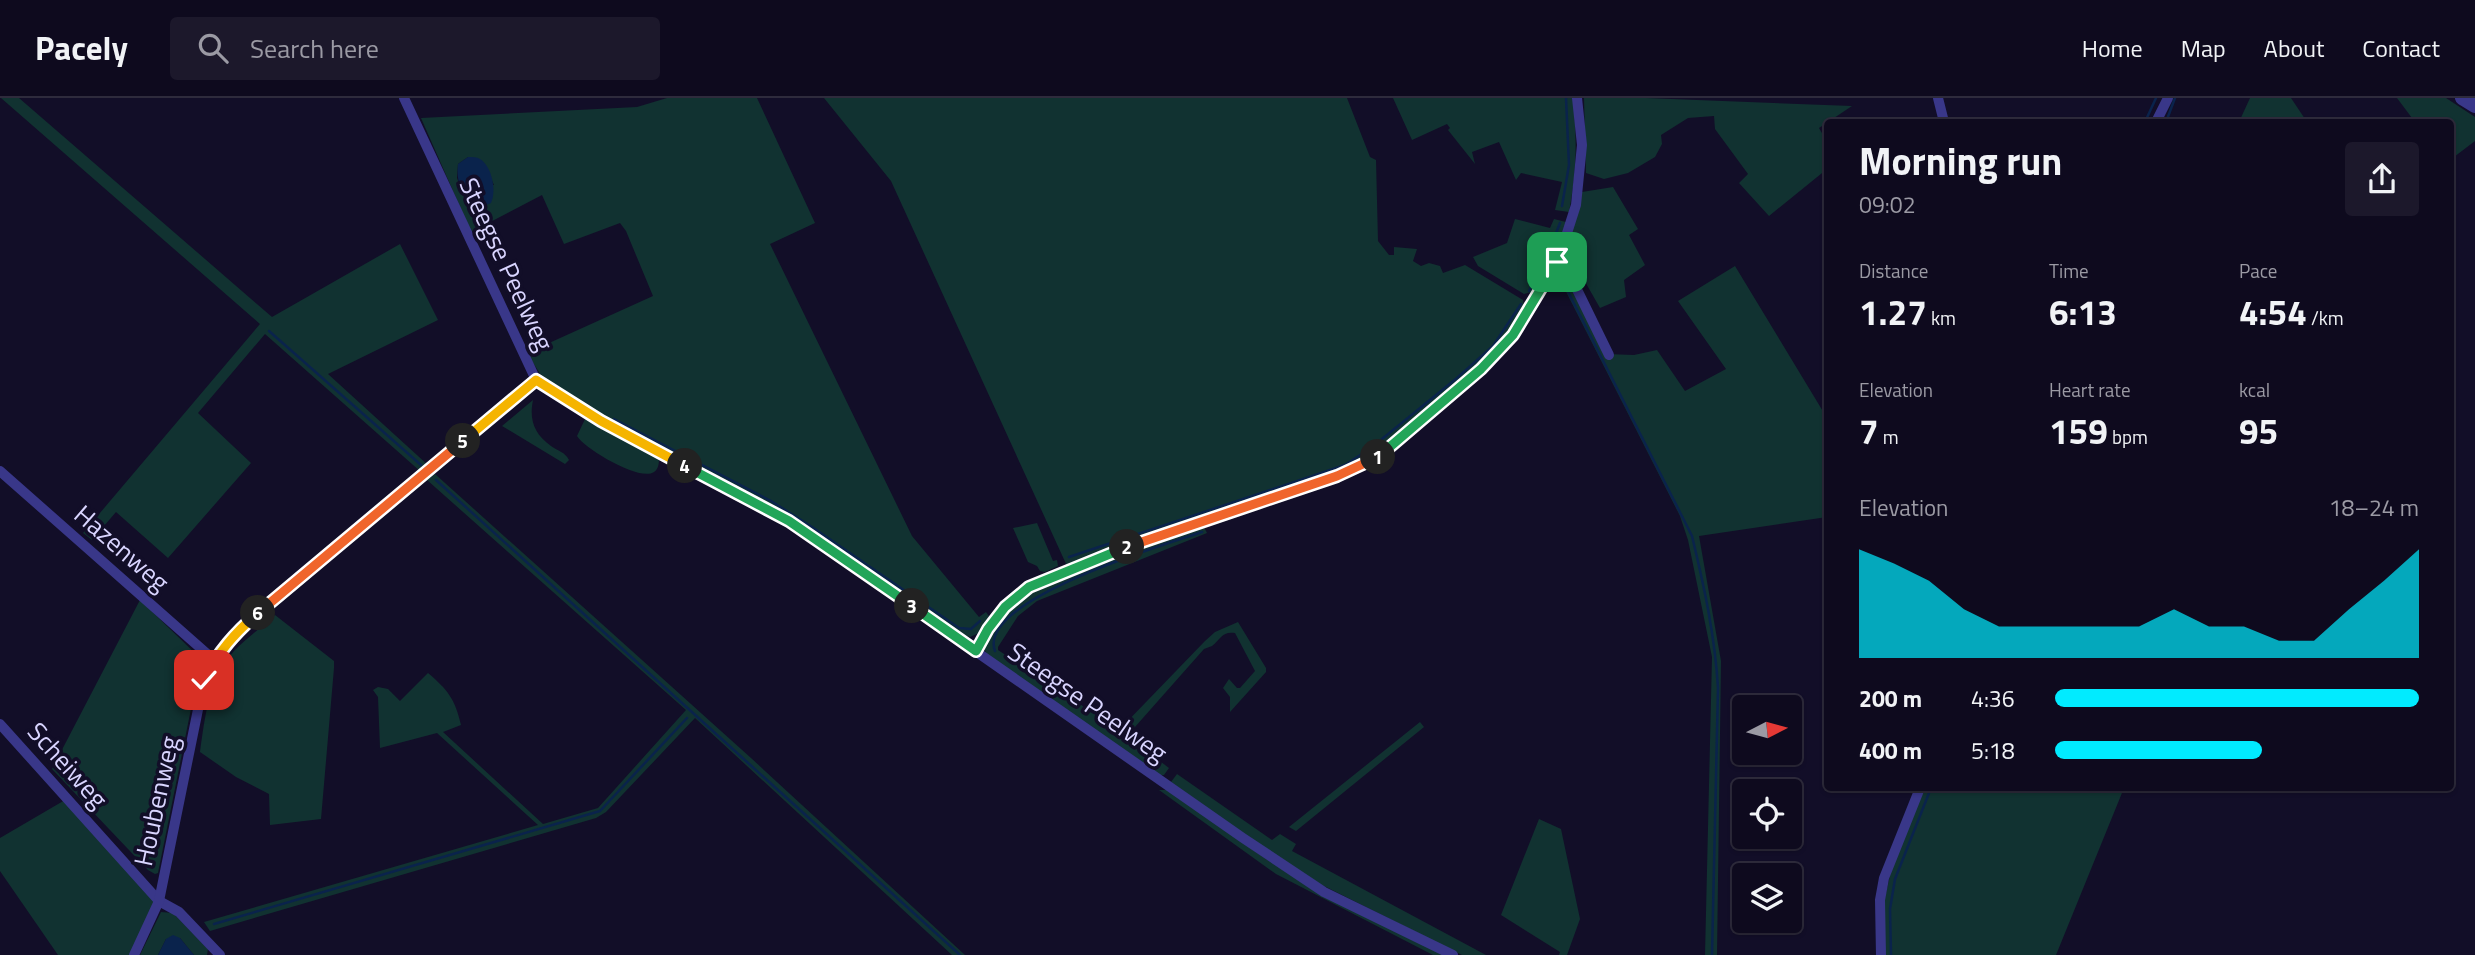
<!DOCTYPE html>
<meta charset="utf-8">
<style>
body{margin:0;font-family:"Titillium Web",sans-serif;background:#1c182b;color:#f1f3f6;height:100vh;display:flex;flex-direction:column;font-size:26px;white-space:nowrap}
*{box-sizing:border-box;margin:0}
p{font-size:23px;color:#9b9aa4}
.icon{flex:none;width:38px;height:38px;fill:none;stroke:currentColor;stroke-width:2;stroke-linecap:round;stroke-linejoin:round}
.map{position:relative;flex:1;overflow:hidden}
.panel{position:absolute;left:1824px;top:21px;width:630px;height:672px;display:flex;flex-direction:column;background:#0e0a1e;border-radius:7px;box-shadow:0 2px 5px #0004,0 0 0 2px #2e2b3c}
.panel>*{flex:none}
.needle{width:46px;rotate:84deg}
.tools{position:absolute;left:1732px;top:597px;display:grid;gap:14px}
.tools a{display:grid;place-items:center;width:70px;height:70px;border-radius:7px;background:#0e0a1e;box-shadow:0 2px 5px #0004,0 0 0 2px #2e2b3c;font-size:35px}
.pin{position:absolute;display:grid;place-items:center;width:60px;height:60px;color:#fff;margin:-30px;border-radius:14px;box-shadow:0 4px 10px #0006}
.km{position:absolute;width:35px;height:35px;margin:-18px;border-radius:50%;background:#222;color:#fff;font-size:19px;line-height:35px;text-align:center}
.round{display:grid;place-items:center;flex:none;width:74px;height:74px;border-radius:7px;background:#1c182b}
.summary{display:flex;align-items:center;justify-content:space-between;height:119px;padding:0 35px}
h1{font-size:38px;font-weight:700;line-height:52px}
.metrics{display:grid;grid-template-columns:repeat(3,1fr);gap:10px;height:119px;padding:7px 35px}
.metrics div{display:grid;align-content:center}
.metrics b{font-size:35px;font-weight:700}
.metrics small{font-size:19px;font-weight:400}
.metrics p{font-size:19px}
.chart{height:196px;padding:14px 35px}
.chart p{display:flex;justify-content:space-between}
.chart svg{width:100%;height:126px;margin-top:7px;fill:#01ebff;opacity:.7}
ul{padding:0 35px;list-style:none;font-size:23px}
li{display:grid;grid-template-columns:112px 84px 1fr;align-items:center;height:52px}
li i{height:18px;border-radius:9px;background:#01ebff}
header{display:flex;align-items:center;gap:42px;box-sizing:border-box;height:98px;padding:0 35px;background:#0e0a1e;border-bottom:2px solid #2e2b3c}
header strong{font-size:33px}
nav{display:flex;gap:38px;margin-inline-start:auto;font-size:24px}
.search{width:490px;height:63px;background:#1c182b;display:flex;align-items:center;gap:18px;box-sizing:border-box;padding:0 24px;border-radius:7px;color:#9b9aa4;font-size:26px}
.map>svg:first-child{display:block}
.green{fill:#113231;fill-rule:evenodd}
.water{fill:#0a234c}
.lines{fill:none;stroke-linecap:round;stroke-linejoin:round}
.stream{stroke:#0a234c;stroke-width:2.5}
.minor{stroke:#393789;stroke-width:10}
.tertiary{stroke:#393789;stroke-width:14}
.split-1-casing{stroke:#fff;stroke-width:14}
.split-2-casing{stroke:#fff;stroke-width:14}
.split-3-casing{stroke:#fff;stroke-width:14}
.split-4-casing{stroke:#fff;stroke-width:14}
.split-5-casing{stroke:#fff;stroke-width:14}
.split-6-casing{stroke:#fff;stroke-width:14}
.split-7-casing{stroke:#fff;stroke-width:14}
.split-1{stroke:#22a559;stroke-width:9}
.split-2{stroke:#f0652b;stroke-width:9}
.split-3{stroke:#22a559;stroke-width:9}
.split-4{stroke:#22a559;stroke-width:9}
.split-5{stroke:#f5b400;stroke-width:9}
.split-6{stroke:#f0652b;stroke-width:9}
.split-7{stroke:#f5b400;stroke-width:9}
.labels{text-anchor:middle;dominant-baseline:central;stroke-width:7;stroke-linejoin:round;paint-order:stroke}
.street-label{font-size:26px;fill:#d9d5ff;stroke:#120e28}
</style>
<header>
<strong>Pacely</strong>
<div class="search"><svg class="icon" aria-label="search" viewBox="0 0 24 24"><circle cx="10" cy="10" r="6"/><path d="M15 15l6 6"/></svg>Search here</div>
<nav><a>Home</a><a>Map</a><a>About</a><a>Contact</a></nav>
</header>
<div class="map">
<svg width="2475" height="857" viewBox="0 0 2475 857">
<rect width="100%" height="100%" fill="#120e28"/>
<g class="green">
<polygon points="1,0 19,0 272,219 400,146 438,222 328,276 429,368 421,374 265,236 198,315 251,365 168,460 116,414 92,442 83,435 260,226"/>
<path d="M667 0H757L815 125 770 146 912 438 979 519 986 514 991 521 981 534 970 539 958 535 758 401 594 315 544 282 527 255 653 198 626 133 620 125 564 146 542 97 471 134 421 20 637 9ZM468 59 483 64 494 87 460 88 457 80 458 66Z"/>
<polygon points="824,0 1347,0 1370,59 1376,62 1378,143 1389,157 1394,157 1394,149 1417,151 1413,163 1421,168 1429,165 1440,168 1443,175 1465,167 1523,202 1525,213 1504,244 1420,321 1360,365 1067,468 891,83"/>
<path d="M1393 0H1573C1577 42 1577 72 1569 114L1555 112 1562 84 1521 75 1516 82 1499 44 1472 54 1475 66 1448 32 1450 30 1447 26 1412 42Z"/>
<polygon points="1584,0 1646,0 1852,8 1819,30 1827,44 1827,71 1769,118 1739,85 1748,76 1715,31 1714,18 1688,20 1661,37 1662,46 1655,59 1628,75 1604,81 1586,75"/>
<polygon points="2250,0 2291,0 2307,24 2239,24"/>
<polygon points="2397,0 2446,0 2475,19 2475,43 2450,62 2450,24 2415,24"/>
<polygon points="1613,89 1638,131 1629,137 1645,167 1624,182 1626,199 1600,210 1567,152 1582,94"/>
<polygon points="1515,121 1550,130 1554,121 1566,124 1554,161 1535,193 1524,196 1478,168 1473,159 1507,145"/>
<polygon points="1735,168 1827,320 1827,419 1699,438 1721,563 1717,857 1705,857 1712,559 1688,442 1680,418 1555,172 1566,173 1606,256 1634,257 1657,252 1685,293 1726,271 1678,203"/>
<path d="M533 302C529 322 534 336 551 348 558 353 565 354 569 362L565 366 502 328Z"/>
<path d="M586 319 659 359C659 364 659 371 654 374 640 384 585 351 577 338Z"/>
<path d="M435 376 751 660 965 857H952L695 620 606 714 596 720 210 833 204 824 538 727 437 635 380 650 378 599 373 592 378 589 388 591 400 603 428 575C448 592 455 601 461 627L443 634 543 726 598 710 686 612 427 382Z"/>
<polygon points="1037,425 1053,463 1057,462 1058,468 1045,474 1040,473 1037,468 1028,464 1013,430"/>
<path d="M1203 427 1207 435 1037 503 1018 518 998 549V552L1119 632 1205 543 1215 534 1238 524 1266 570V574L1230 614V599L1223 590 1229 581 1237 590H1240L1255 573 1235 535C1222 533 1221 541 1212 548L1204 551 1127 638 1169 670 1164 677H1159L988 558 984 551 990 533 1011 509 1032 495 1075 474Z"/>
<polygon points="140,502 201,561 158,775 155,776 148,772 52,671"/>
<path d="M275 517 334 563V570L321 721 270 727 269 696 236 679 200 654C205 618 209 581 234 553 247 540 262 529 275 517Z"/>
<polygon points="1420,624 1424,629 1296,733 1289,729"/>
<polygon points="1177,676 1272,742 1280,736 1296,746 1292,753 1486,857 1462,857 1300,776 1171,684"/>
<polygon points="1923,690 2124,690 2056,857 1882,857 1881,817 1891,773"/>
<polygon points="1159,692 1168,692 1266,761 1448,857 1433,857 1276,776"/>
<polygon points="65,702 154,803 133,857 58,857 0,773 0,740"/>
<polygon points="1539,721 1561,731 1580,821 1567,857 1559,857 1560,854 1501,817"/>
<polygon points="161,814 173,815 208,851 207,857 194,857 180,840 166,841 158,857 140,857"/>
</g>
<g class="water">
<path d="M468 59C472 59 477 59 480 61 492 68 497 93 491 105L484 108H472C461 95 456 83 458 66Z"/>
<polygon points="173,837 180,840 194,857 158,857 166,841"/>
</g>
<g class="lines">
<g class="stream">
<polyline points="2145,24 2156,0"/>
<polyline points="2166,24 2175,0"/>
<polyline points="1562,108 1569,67 1566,0"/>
<path d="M1562 182 1692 438C1704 488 1715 538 1718 590L1712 857"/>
<polyline points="1529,193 1550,151 1560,125"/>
<polyline points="269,233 421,367"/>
<polyline points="614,321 771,403 812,429 959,530 971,531 980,523"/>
<polyline points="436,382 960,857"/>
<polyline points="1069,459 1345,367 1371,350 1457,280 1493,248 1521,206"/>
<path d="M995 553C976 502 1166 446 1202 434"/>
<polyline points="214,826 600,713 687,620"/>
<polyline points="1891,857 1890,811 1895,781 1931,690"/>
</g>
<g class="minor">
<polyline points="404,0 536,282 601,323 789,423 1243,740 1324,794 1453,857"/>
<polyline points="1938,0 1944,24"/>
<polyline points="2156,24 2168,0"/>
<polyline points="1557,164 1566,169 1609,257"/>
<polyline points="0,373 214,562"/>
<polyline points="976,553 988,531 1005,509 1029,489 1106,456 1337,378 1371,363 1393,347 1481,271 1513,237 1533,207 1559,160 1576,107 1582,47 1577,0"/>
<polyline points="0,626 159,803 179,814 220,857"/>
<polyline points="134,857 159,803 204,582 214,562 240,530 536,282"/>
<polyline points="1881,857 1880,802 1884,780 1920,690"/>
</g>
<polyline class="tertiary" points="2462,0 2475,8"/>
</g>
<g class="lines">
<g class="split-1-casing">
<polyline id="split-1" points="1378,359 1481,271 1513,237 1557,164"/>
</g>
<g class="split-2-casing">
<polyline id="split-2" points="1127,449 1337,378 1378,359"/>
</g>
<g class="split-3-casing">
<polyline id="split-3" points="912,508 976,553 988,531 1005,509 1029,489 1127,449"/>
</g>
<g class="split-4-casing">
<polyline id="split-4" points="685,368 789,423 912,508"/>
</g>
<g class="split-5-casing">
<polyline id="split-5" points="463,343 536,282 601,323 685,368"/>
</g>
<g class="split-6-casing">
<polyline id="split-6" points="258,515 463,343"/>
</g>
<g class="split-7-casing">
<path id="split-7" d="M204 582C218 554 235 535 258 515"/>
</g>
<use href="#split-1" class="split-1"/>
<use href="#split-2" class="split-2"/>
<use href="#split-3" class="split-3"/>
<use href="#split-4" class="split-4"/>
<use href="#split-5" class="split-5"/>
<use href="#split-6" class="split-6"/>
<use href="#split-7" class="split-7"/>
</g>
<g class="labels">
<g class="street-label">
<text transform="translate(507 166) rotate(65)">Steegse Peelweg</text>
<text transform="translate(122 450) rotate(41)">Hazenweg</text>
<text transform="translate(1088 604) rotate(35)">Steegse Peelweg</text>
<text transform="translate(68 667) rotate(48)">Scheiweg</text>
<text transform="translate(156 703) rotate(-78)">Houbenweg</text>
</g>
</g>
</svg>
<div class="tools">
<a><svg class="needle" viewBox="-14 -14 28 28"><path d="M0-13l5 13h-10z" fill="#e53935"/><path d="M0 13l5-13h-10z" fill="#9b9aa4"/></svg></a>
<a><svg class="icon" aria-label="locate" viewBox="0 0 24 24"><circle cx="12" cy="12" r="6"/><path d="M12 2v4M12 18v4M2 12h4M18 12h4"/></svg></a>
<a><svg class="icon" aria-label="layers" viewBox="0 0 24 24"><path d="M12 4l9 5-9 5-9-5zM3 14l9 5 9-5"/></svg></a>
</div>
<div class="pin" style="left:1557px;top:164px;background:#1e9e55"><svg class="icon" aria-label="arrive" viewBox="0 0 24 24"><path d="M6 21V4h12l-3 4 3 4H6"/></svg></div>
<div class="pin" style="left:204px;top:582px;background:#d93025"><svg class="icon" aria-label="check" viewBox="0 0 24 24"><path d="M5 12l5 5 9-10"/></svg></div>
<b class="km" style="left:1378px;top:359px">1</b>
<b class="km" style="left:1127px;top:449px">2</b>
<b class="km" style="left:912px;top:508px">3</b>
<b class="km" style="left:685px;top:368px">4</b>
<b class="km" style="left:463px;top:343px">5</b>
<b class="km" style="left:258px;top:515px">6</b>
<section class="panel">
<div class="summary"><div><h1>Morning run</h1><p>09:02</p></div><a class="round"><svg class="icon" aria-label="share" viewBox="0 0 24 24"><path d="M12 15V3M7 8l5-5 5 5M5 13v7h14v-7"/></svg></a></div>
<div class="metrics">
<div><p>Distance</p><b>1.27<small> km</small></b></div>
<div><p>Time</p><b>6:13</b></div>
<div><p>Pace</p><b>4:54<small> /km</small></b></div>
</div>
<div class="metrics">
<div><p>Elevation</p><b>7<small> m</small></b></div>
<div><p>Heart rate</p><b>159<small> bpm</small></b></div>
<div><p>kcal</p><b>95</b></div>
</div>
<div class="chart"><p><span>Elevation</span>18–24 m</p>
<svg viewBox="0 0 160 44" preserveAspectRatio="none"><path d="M0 44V6L10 11L20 17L30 27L40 33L50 33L60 33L70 33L80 33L90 27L100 33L110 33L120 38L130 38L140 27L150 17L160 6V44z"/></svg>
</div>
<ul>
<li><b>200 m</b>4:36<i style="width:100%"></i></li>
<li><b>400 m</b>5:18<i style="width:57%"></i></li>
</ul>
</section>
</div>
